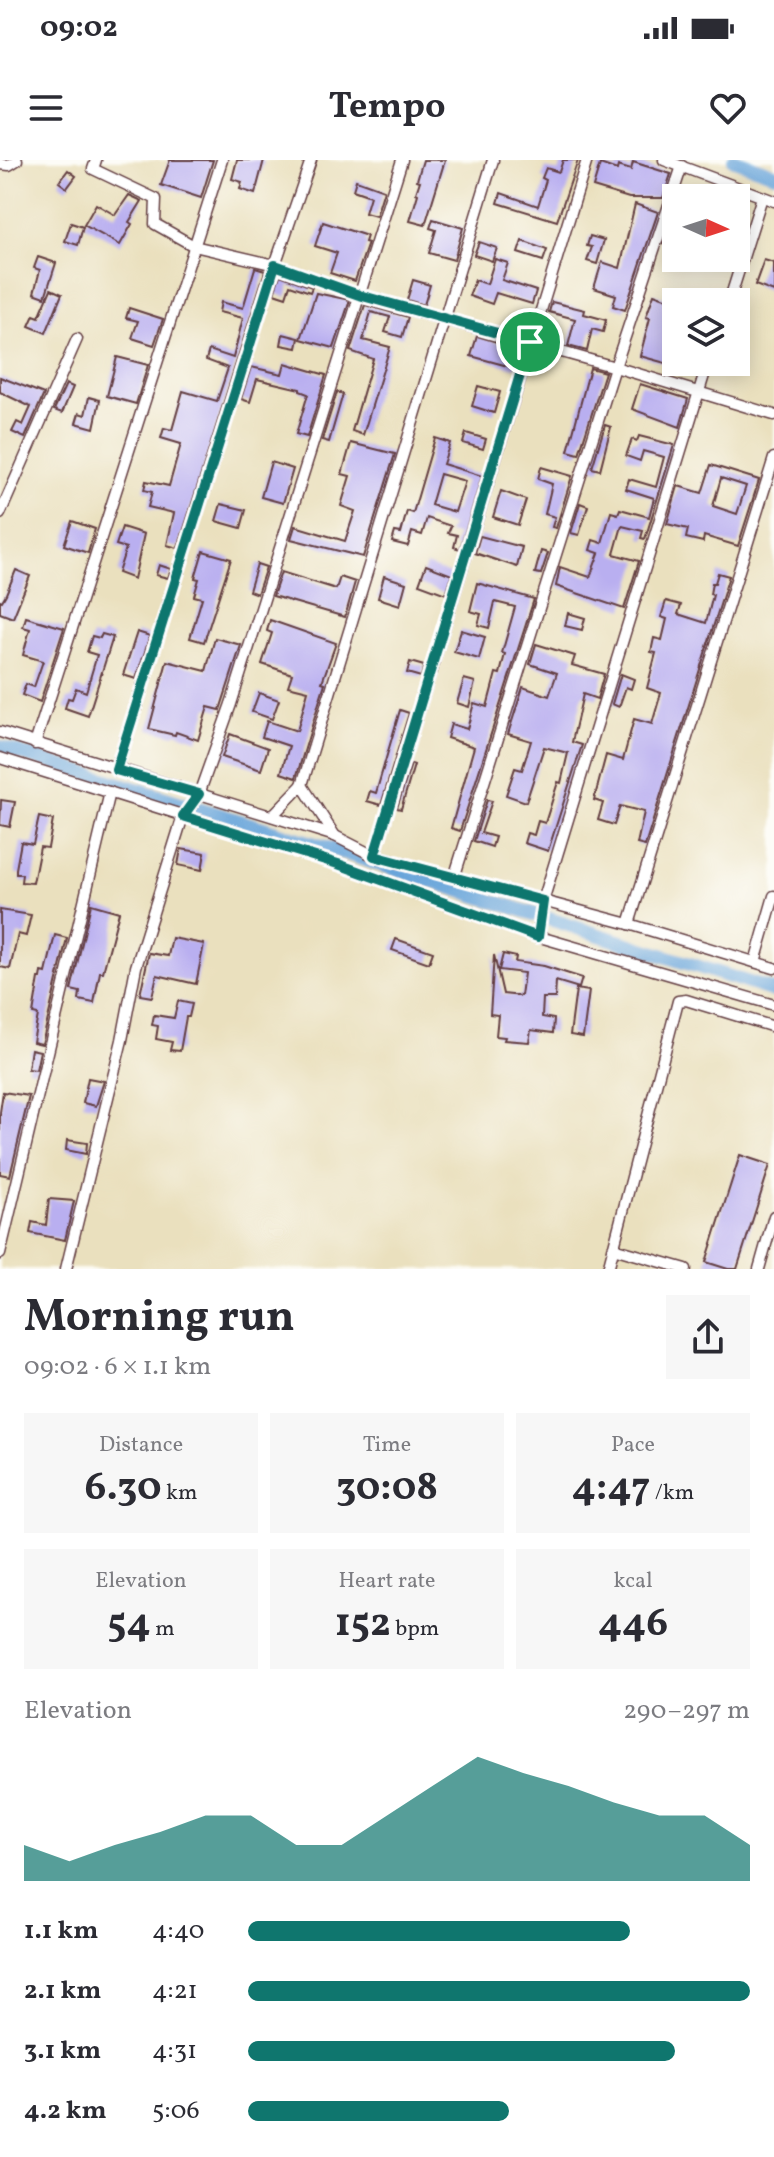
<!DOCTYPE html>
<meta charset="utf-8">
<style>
body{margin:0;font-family:Vollkorn,serif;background:#f7f7f7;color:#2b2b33;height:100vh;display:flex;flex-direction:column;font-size:30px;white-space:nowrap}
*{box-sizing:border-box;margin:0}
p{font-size:26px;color:#7c7c81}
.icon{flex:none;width:44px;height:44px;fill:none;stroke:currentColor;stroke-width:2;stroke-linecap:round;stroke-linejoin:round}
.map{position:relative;height:1109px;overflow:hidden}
.details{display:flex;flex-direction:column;background:#fff;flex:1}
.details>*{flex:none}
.needle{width:52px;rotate:93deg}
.buttons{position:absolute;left:662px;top:24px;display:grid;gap:16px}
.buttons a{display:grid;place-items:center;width:88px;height:88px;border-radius:0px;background:#fff;box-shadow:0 4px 20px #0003;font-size:40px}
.pin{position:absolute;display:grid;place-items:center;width:68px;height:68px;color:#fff;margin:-34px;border:4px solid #fff;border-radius:50%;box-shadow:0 2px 8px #0007}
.round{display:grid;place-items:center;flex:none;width:84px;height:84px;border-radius:0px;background:#f7f7f7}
.head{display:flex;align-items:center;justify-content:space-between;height:136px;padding:0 24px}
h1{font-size:44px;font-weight:700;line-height:60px}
.stats{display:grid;grid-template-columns:repeat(3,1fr);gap:12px;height:136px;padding:8px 24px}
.stats div{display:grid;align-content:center;border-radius:0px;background:#f7f7f7;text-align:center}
.stats b{font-size:40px;font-weight:700}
.stats small{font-size:22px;font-weight:400}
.stats p{font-size:22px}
.chart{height:224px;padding:16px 24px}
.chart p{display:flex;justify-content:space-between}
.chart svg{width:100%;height:144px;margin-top:8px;fill:#0f766e;opacity:.7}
ul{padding:0 24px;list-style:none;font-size:26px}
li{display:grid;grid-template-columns:128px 96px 1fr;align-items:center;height:60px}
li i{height:20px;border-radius:10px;background:#0f766e}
.status{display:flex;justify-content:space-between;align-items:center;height:56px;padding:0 40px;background:#fff;direction:ltr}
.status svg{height:22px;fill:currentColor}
header{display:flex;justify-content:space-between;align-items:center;height:104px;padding:0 24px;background:#fff;font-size:36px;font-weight:700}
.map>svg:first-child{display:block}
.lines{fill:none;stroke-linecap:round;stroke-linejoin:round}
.canal{stroke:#69a5da;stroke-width:14}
.building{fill:#b9aff0;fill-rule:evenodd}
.street-casing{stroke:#623c41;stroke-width:13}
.street{stroke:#fff;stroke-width:10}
.route-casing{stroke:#fff;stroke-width:16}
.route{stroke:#0f766e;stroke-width:10}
</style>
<div class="status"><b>09:02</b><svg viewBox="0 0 49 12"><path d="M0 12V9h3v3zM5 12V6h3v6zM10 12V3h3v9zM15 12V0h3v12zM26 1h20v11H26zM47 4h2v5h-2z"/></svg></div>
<header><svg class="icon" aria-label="menu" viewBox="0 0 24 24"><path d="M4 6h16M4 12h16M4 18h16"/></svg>Tempo<svg class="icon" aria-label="heart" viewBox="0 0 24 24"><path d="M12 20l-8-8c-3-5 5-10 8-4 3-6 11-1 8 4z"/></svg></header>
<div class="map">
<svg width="774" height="1109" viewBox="0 0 774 1109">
<rect width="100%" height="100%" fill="#fdfcf7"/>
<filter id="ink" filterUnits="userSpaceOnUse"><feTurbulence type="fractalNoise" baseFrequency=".0125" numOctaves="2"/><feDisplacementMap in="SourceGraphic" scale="16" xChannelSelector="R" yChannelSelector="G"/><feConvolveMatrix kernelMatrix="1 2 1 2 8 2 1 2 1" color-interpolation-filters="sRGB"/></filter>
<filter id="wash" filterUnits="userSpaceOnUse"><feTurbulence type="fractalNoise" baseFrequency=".006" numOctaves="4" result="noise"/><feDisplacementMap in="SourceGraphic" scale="32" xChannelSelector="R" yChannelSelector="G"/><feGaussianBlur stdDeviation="1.8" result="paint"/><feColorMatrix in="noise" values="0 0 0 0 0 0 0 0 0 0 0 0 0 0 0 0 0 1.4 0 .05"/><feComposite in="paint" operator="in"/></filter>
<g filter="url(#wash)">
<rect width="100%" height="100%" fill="#eae0be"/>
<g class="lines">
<g class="canal">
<polyline points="734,0 774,14"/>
<polyline points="0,587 325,687 774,831"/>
</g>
</g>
<g id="blocks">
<g class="building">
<polygon points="170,0 213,0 201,38 161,25"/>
<polygon points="237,0 264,0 255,34 240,29 242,22 232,19"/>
<polygon points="423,0 445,0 425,65 410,61 418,34 416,33 420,21 417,20"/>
<polygon points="563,0 578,0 557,61 498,43 501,33 538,46 546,20 542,18 546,8 559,12"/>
<polygon points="633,2 671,14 663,38 629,38 593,27 600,4 617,10 618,6 631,10"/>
<polygon points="68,10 76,16 67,28 59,22"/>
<polygon points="356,20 384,30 376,56 365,53 370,36 353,30"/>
<polygon points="129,35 142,41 129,62 132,64 120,85 84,65 96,44 115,55"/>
<polygon points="635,44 658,52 625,150 613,146 616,135 594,128 602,102 620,108"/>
<polygon points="673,57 676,58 676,70 670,86 664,84"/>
<polygon points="433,59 463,68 454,100 429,93 436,70 430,68"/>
<polygon points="323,62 367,76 365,82 368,83 355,121 330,113 337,93 315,86"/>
<polygon points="71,63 83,67 78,85 65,81"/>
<polygon points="590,76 604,80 597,104 587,101 592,87 587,86"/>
<polygon points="522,81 547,90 543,101 518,93"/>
<polygon points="479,82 497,88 492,101 474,95"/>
<polygon points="38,97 56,103 45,137 34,133 40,110 34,108"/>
<polygon points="495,99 508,103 502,120 536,131 532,144 496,133 492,144 469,136 475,120 487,124"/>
<polygon points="764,100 774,103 774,132 755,125"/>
<polygon points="255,108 265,111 178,388 167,385 174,353 148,347 152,332 144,330 146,321 169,326 181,284 161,278 164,268 172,270 183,231 217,241 228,208 206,200 209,190 233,198 243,158 219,152 221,142 243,148"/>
<polygon points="280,115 312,127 310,132 290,125 286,137 274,133"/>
<polygon points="413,120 430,125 424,145 407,140"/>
<polygon points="51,129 62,134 46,173 29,166 34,155 39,157"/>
<polygon points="316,133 350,140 334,188 301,179"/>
<polygon points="654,134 676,142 676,158 669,178 676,180 676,206 640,196 650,158 646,157"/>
<polygon points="552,142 585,150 584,154 606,160 603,172 592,169 587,191 568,186 575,159 549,152"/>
<polygon points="365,145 408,157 402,177 385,172 390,157 371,152 363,180 390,187 363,275 352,271 373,199 350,191"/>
<polygon points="129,148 163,159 154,185 132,178 138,161 126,158"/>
<polygon points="283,174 299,178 297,188 281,185"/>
<polygon points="477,176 521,189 515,208 471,196"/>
<polygon points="117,197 148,205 136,244 107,236"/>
<polygon points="716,202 727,202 723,215 713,212"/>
<polygon points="285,203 326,215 307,277 296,274 308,234 300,231 300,229 257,219 250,242 241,239 251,207 282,214"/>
<polygon points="590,208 605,212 579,294 568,291"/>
<polygon points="0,217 44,234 25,278 12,272 17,262 23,265 31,247 0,232"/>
<polygon points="66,224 73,227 62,253 54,250"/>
<polygon points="640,224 688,239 680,267 632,249"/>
<polygon points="478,226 500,232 494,253 472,246"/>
<polygon points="337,232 343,234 329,282 322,280"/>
<polygon points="89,237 100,240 94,268 76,263 79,253 85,255"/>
<polygon points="605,265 611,267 600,310 592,308"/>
<polygon points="466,273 486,279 483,289 463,283"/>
<polygon points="639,276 674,285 645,379 641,378 643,371 622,366 614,394 639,401 624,449 556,426 560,407 590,417 599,393 590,390 593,380 602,383 611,352 618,354 620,349 649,357 654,338 626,329 629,319 656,327 664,297 643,291 640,301 626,296 632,279 637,281"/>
<path d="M435 278 450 283 443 304 482 316 460 389 454 387 457 375 448 373 451 366 427 358 422 375 412 372 408 386 392 382 395 372 401 373 407 351 413 353ZM440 314 465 321 455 352 431 345Z"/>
<polygon points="351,283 395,294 363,397 291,379 295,366 345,381 355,351 341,346 350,316 342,314"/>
<polygon points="271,302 293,309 283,343 261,337"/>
<path d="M711 305 759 320 738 386 704 376 703 382 686 378 688 369 667 364 678 326 702 333ZM721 318 746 326 737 354 713 346Z"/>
<polygon points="541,307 572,316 556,368 552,367 555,357 545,354 552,324 538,319"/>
<polygon points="501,331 526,340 518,365 493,357"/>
<polygon points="580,343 588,346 579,375 571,373"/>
<polygon points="221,344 246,350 241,368 216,361"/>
<polygon points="72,361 95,369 88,393 64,385"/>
<polygon points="122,367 144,374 134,419 118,413 126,388 116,385"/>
<polygon points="480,376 522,387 517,407 475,393"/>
<polygon points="203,391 231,399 204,482 190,478 202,438 194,436 199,419 195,418"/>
<polygon points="541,391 548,393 541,414 535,413"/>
<polygon points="257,404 266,407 257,434 249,431"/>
<polygon points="159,405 171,409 168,418 156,415"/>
<polygon points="426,405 452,415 446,434 419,424"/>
<polygon points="16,410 30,416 13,458 0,453 0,440 2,441 6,434"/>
<polygon points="281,412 336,429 340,417 355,422 345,457 273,436"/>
<polygon points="718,413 729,416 645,686 637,684 644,652 620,646 614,665 598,660 603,643 594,640 606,595 623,600 634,559 652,564 661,533 647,528 656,493 651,492 654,478 662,480 667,459 661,457 666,441 681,445 678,454 706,463 713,435 710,434 712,423 715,423"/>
<polygon points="384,416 406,423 400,445 378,438"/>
<polygon points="477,423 534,439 460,671 451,668 474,587 447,578 451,564 467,569 474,543 487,547 496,513 500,514 505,494 502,493 515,447 495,442 489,468 478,465 481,454 470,451"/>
<polygon points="568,453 585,458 582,470 565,466"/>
<polygon points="26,457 64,468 40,542 22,535 26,524 34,527 43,501 23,495 30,469 23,467"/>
<polygon points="270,460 336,483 322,522 325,523 296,618 281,613 289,586 262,577 267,561 297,571 308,531 288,526 292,514 262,504 272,473 267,471"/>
<polygon points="461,470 485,477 479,499 454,492"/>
<polygon points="137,472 150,476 136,519 123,515"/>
<polygon points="102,474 113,477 88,556 65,548 68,538 72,539 76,528 86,532 97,495 87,492 92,476 100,478"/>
<polygon points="215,478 241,485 220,550 208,547 198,580 176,572 175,575 149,569 167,501 206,511"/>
<polygon points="536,484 575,496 572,505 604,514 597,539 583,534 572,582 582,585 548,691 524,683 527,673 534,675 538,661 545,663 558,622 561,623 568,593 544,587 526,642 506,635 515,608 522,610 531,581 508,574 523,527 549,536 557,513 530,504"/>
<polygon points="410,502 424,506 421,517 407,513"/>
<polygon points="621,514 634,519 631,529 626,527 619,547 612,544"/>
<polygon points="464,519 475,522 469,547 457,543"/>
<polygon points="259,533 279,540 272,559 252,552"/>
<polygon points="400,550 409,553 381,645 367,641 370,631 376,633"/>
<polygon points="230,574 268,588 261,610 222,597"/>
<polygon points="411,604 414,605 401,649 397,648"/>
<polygon points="1,640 15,642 10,667 0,665"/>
<polygon points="487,640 492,641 481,673 495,677 492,687 474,681"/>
<polygon points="39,657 53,660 48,688 40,687 33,723 21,722 22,714 16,714 16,709 21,682 33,684"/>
<polygon points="181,689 205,693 202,710 178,705"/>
<polygon points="91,744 119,752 103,812 100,812 94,843 79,840 80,832 71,830"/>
<polygon points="0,750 31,755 26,776 18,774 10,809 0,807"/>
<polygon points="55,775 67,778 42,884 33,882 38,855 33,854 39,818 41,818 42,812 46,813"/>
<polygon points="172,778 204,784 196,824 157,815 152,837 140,835 149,793 168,796"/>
<polygon points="396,779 433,792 429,803 392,790"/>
<polygon points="503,794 516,797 515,802 544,806 582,818 579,828 556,821 555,838 543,838 542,857 554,859 553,873 531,870 529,882 504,880 505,877 496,876 498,855 490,854 494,795 503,834 521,836 524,813 499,810"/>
<polygon points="576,829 589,831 583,877 570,875"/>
<polygon points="178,841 192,844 189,857 186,857 180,891 170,890 172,882 156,879 158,866 152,865 154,855 174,858"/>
<polygon points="31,889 40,891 36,910 28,909"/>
<polygon points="88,918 104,921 96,946 83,943"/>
<polygon points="3,932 29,936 10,1016 0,1014 0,952"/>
<polygon points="67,980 87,983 86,994 66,990"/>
<polygon points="740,995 770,1005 737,1109 728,1109 706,1102"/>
<polygon points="49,1039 74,1041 65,1080 30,1073 32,1062 46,1065"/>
</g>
</g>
</g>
<g filter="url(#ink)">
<use href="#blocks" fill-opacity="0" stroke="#623c41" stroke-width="2"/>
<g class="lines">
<g class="street-casing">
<g id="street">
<polyline points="96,0 93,9 156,39 155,64 194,86 275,105 359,135 615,207 774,255"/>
<polyline points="664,0 774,41"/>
<polyline points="0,4 9,5 17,0"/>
<polyline points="729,142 762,37"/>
<polyline points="0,354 77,179"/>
<polyline points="0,572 335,676 374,696 629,764 774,808"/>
<polyline points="35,584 222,0"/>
<polyline points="0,598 338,704 533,775 774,845"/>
<polyline points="116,610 275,105 311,0"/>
<polyline points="302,625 493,0"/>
<polyline points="272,656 302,625 335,676"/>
<polyline points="374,696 587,0"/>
<polyline points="454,718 615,207 682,6"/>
<polyline points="629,764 774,298"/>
<polyline points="538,777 543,741 708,202"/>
<polyline points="755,802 774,736"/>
<polyline points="613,1088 686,1109"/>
<polyline points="0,1094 110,632"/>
<polyline points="66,1109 122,880 136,807 183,656 199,634 231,544 402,0"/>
<polyline points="608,1109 678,841 686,840 774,867"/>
<polyline points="759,1109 774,1056"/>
</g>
</g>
<use href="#street" class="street"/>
</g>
</g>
<g class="lines" filter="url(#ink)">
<g class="route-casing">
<polygon id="route" points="275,105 359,135 530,182 374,696 543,741 538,777 338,704 183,656 199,634 116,610"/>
</g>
<use href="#route" class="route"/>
</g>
</svg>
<div class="buttons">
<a><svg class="needle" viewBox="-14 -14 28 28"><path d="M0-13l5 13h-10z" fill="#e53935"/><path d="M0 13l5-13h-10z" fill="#7c7c81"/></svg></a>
<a><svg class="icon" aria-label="layers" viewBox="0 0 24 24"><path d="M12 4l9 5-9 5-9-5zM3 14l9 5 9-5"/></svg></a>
</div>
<div class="pin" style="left:530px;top:182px;background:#1e9e55"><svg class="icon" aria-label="arrive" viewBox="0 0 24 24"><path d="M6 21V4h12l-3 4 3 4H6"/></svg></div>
</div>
<section class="details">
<div class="head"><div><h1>Morning run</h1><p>09:02 · 6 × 1.1 km</p></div><a class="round"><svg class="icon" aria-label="share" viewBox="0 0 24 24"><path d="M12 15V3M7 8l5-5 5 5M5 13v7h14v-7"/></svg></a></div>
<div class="stats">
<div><p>Distance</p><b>6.30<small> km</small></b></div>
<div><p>Time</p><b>30:08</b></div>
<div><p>Pace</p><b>4:47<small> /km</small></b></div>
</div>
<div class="stats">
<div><p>Elevation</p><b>54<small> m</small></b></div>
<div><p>Heart rate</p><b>152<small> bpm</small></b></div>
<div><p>kcal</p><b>446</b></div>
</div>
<div class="chart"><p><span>Elevation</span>290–297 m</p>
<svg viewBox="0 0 160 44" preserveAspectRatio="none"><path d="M0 44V33L10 38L20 33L30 29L40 24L50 24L60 33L70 33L80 24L90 15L100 6L110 11L120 15L130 20L140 24L150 24L160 33V44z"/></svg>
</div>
<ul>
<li><b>1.1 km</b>4:40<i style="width:76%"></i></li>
<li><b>2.1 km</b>4:21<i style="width:100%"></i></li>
<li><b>3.1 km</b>4:31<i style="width:85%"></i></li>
<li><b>4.2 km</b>5:06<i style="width:52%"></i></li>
</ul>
</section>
